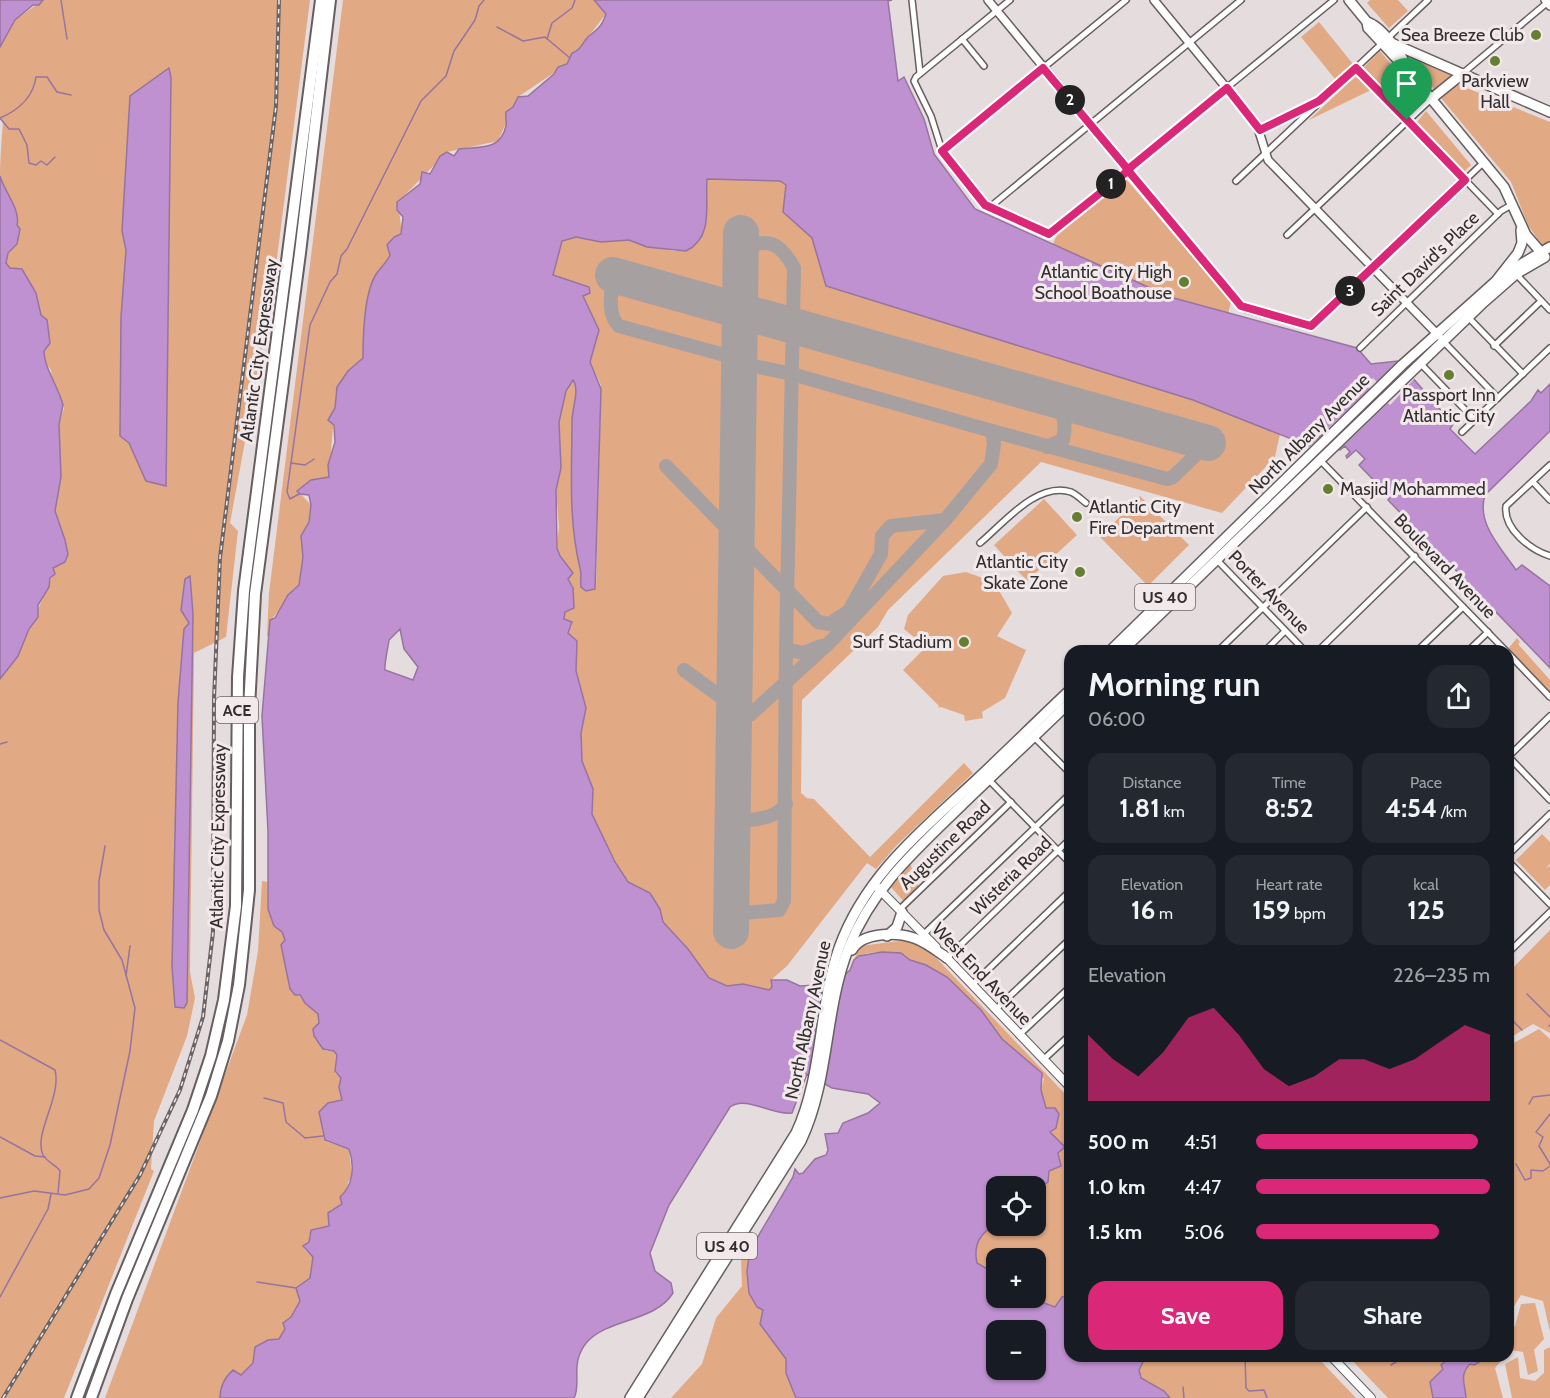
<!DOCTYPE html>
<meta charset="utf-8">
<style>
body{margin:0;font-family:Cabin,sans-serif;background:#242831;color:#f1f3f6;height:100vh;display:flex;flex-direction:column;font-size:22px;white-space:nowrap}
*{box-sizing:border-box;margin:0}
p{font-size:20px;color:#9ea1a6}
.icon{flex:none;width:33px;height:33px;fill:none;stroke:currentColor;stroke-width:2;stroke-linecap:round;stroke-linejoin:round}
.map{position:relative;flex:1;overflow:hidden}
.details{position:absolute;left:1064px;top:645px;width:450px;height:717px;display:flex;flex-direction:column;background:#171b24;border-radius:18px;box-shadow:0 2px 4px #0004}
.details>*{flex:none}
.tools{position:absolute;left:986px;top:1176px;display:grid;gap:12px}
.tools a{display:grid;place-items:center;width:60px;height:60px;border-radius:12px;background:#171b24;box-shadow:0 2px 4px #0004;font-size:30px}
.pin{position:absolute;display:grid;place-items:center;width:51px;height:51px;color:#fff;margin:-62px -26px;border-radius:50% 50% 50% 0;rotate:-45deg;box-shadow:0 0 6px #0007}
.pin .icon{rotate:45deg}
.km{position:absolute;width:30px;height:30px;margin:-15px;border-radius:50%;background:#222;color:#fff;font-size:16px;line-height:30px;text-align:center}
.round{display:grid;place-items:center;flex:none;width:63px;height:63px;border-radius:18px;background:#242831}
.overview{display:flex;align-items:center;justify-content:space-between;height:102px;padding:0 24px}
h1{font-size:33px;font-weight:700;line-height:45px}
.figures{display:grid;grid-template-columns:repeat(3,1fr);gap:9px;height:102px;padding:6px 24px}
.figures div{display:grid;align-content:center;border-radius:15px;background:#242831;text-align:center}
.figures b{font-size:26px;font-weight:700}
.figures small{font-size:16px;font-weight:400}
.figures p{font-size:16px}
.chart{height:168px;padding:12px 24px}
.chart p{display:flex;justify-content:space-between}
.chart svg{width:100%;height:108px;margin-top:6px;fill:#db2777;opacity:.7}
.button{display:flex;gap:12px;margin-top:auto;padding:12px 24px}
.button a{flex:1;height:69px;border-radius:18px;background:#db2777;color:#fff;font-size:24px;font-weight:700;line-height:69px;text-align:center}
.button a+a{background:#242831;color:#f1f3f6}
ul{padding:0 24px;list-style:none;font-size:20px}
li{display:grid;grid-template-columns:96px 72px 1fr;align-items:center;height:45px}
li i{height:15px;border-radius:8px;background:#db2777}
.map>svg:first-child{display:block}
.green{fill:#e2a985;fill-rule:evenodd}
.water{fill:#c091d0;stroke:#9674a0;stroke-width:1.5;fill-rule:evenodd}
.pier{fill:#e5dcdd}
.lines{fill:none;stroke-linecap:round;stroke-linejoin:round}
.stream{stroke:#9674a0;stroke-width:1.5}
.taxiway{stroke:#a7a0a1;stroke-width:14}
.runway{stroke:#a7a0a1;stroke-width:36}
.minor-casing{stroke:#665e5f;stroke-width:8}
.tertiary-casing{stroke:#665e5f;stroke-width:10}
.secondary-casing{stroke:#665e5f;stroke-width:10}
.primary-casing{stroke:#665e5f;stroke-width:12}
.trunk-casing{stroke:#665e5f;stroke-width:12}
.motorway-casing{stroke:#665e5f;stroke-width:14}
.minor{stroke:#fff;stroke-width:5}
.tertiary{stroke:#fff;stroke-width:7}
.secondary{stroke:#fff;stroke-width:8}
.primary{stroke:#fff;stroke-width:9}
.trunk{stroke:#fff;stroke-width:9}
.motorway{stroke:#fff;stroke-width:10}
.rail-casing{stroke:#696465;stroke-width:4}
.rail{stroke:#f2e9ea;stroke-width:1.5;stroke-dasharray:4.5;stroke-linecap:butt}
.route-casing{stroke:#fff;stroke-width:12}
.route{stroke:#db2777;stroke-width:8}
.poi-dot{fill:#657f32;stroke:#f2e9ea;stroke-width:2}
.labels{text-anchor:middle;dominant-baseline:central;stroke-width:6;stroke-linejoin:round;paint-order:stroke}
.shield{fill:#f2e9ea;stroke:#6c6768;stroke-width:1.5}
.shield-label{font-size:16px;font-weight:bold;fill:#332f30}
.poi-label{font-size:18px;fill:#332f30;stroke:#f2e9ea;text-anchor:end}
.street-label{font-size:18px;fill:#332f30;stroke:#f2e9ea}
</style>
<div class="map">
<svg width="1550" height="1398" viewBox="0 0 1550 1398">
<rect width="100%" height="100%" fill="#e5dcdd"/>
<g class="green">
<path d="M43 0H310L273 289 230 523 238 531 226 637 194 653 190 972 195 998 187 1036 154 1121 151 1169 154 1171 64 1398H0V679L18 656 54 572 52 569 65 562 68 554 65 540 55 511 61 477 59 424 64 408 52 380 51 370 44 361V351L50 342 47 322 41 315 36 293 22 269 10 268 6 263 8 253 20 229 17 225C22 209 3 193 0 177 0 158 2 137 3 120L0 118V47L15 20ZM169 69 171 78 166 485 146 481 129 443 120 436 121 317 126 250 122 231 130 97Z"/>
<polygon points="343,0 599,0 606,14 567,64 518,97 498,141 447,152 398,202 402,234 387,245 390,255 369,291 363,358 336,391 329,477 298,491 311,505 299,585 271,620 269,636 267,636 269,593"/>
<polygon points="1370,0 1398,0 1408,11 1389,28 1367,3"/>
<polygon points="1319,22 1353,64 1335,79 1301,37"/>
<polygon points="1380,51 1421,100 1405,113 1362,69"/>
<polygon points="1406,53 1455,73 1435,90"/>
<polygon points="1357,75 1371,90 1309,120"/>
<polygon points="1457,84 1550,122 1550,244 1543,247 1528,225 1511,182 1441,98"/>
<polygon points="1426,111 1471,165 1463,173 1417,122"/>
<path d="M707 179 780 181 786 184 783 212 812 238 826 286 1193 400 1280 434 1275 457 1222 513 1041 462 888 610 878 627 802 700 801 793 807 798 814 799 870 857 964 763 973 773 897 845 876 869 867 863 787 966 771 980 772 987 769 990 743 984 727 986 709 978 688 949 663 922 660 909 650 893 628 882 615 862 592 814 593 791 582 761 581 734 586 708 576 671 577 641 568 633 572 625 564 619 565 612 572 610 573 586 568 579 567 566 560 556 557 544 559 527 556 490 561 468 559 422 566 391 573 380C580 390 572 408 572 421 572 470 568 519 580 568 582 574 580 580 581 587L582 589 596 588 601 385 590 362 599 330 583 296 589 294V287L553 275 562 240 576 237 601 242 629 240 673 251 689 250 699 242 705 228Z"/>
<polygon points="1126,179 1231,302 1228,314 1170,297 1052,246 1058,233"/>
<polygon points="1140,496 1189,545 1148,586 1100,537"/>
<polygon points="1044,499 1077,535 1027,581 994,545"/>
<polygon points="966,572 994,582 1012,613 997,636 1026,650 1005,698 982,712 983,718 965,721 964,715 941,707 938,708 939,706 903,670 926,647 904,629 908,615 943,576"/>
<polygon points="1517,638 1520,642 1518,644 1550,680 1550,692 1508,649"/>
<polygon points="1542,834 1550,842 1550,864 1546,868 1550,866 1550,885 1545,890 1516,860"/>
<polygon points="908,865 911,865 912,869 907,874 919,886 905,903 891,887"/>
<polygon points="262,881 267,882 268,909 273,923 282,932 285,940 282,947 289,987 318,1014 319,1023 313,1031 326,1051 334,1051 337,1055 335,1073 341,1078 339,1088 342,1100 334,1102 319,1112 327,1142 349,1149 352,1177 348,1182 347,1192 341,1196 342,1204 331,1210 329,1226 309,1235 309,1242 304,1245 304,1249 313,1257 310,1278 296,1288 300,1301 291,1317 284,1322 285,1329 279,1339 268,1340 255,1347 253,1363 241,1375 235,1373 220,1398 105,1398 247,1015 258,951"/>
<polygon points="1550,930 1550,1033 1533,1024 1508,1039 1508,973"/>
<path d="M907 940 925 946 1069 1098V1296L1062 1297 1057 1307 1031 1298H1035V1258H996V1274L977 1263C973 1246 979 1235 994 1226H1035V1191L1048 1182 1049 1171 1061 1166 1058 1153 1065 1147 1050 1132 1057 1125 1058 1112 1055 1108H1046L1041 1090 1044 1079 1002 1039 981 1010 947 977 926 965 910 960 905 955C888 954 867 948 854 960L860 946Z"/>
<polygon points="1539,1029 1550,1039 1550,1332 1543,1301 1521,1295 1508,1316 1508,1046"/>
<path d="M750 1250C747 1267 745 1301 763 1310L760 1322 786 1359V1373L796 1398H671L702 1364 716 1318 742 1286 741 1259Z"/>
<polygon points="1535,1303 1544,1339 1534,1350 1538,1371 1528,1375 1523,1352 1511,1350 1508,1354 1508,1330 1515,1326 1521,1304"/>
<polygon points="1550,1347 1550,1398 1512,1398 1505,1364 1518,1357 1520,1378 1535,1381 1544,1373 1544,1350"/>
<polygon points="1146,1356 1316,1356 1356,1398 1170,1398 1164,1391 1141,1378 1139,1370"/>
<polygon points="1348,1356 1437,1356 1449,1357 1441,1364 1443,1368 1430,1382 1433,1398 1388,1398"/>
<path d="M1481 1356H1505L1495 1368 1503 1398H1466C1464 1379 1456 1368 1480 1361Z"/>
</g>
<g class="water">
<polygon points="0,0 43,0 39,5 33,5 15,20 0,47"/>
<path d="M594 0H892L888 1 898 81 904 77 924 119 934 154 975 209 1170 297 1357 348 1371 364 1398 361 1453 424 1450 429 1475 454 1531 401 1538 390 1541 393 1550 384V431L1485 495C1476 523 1501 548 1516 570L1522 565 1550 586V668L1388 500 1390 497 1359 465 1365 459 1356 450 1347 458 1346 456 1350 452 1345 446 1340 450 1324 433 1309 446 1193 400 826 286 812 238 783 212 786 185 780 181 707 179C705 204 714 238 686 251L647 247 629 240 601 242 576 237 562 241 553 275 589 287 590 293 583 296 599 330 590 362 601 389 595 589 586 591 581 587C580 580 582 574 580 568 568 519 572 470 572 421 572 408 580 390 573 380L566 391 559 422 561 468 556 490 557 548 560 556 573 573 568 579 573 588 574 608 565 612 564 619 572 622 568 633 577 641 576 671 586 708 581 733 582 761 593 789 592 814 615 862 628 882 650 893 660 909 663 922 688 949 709 978 727 986 743 984 769 990 772 987 771 980H787L800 986 816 985 826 991 850 970 854 960 859 956 882 952 901 953 910 960 926 965 947 977 981 1010 1002 1039 1042 1073 1041 1090 1046 1108H1055L1059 1114 1056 1128 1050 1132 1065 1147 1058 1153 1061 1166 1049 1171 1048 1182 1035 1191V1186H996V1225C979 1233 973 1245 977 1263L996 1274V1298H1031L1055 1307 1062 1297 1069 1296 1070 1356H1146L1139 1370 1141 1378 1164 1391 1170 1398H796L786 1373V1359L760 1324 763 1310 757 1307 749 1293 747 1271 750 1250 793 1177 795 1169 799 1174 803 1173 815 1159 826 1155 828 1150 825 1134 838 1133 843 1123 868 1113 880 1103 868 1094 832 1088 807 1074 792 1113C773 1116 746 1095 730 1107L669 1205 650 1253 655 1271 671 1283 673 1293C655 1322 609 1318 587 1342 569 1363 582 1384 574 1398H220C220 1387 225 1377 233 1370L241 1375 253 1363 255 1347 268 1340 279 1339 285 1329 283 1323 291 1317 300 1301 296 1288 310 1278 313 1257 303 1246 309 1242 311 1230 329 1226 328 1213 342 1204 340 1197C353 1186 355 1166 349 1149L325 1140 319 1112 328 1103 342 1100 339 1087 341 1078 335 1071 337 1055 334 1051 323 1049 314 1036 313 1029 319 1023 318 1014 305 1003 300 995H295L290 989 281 945 285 940 282 932 274 926 268 909V831L262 716 270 620 275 618 288 595 299 585 303 557 301 536 309 522 311 505 309 495 300 494 297 491 311 480 329 477 328 465 335 442 334 425 328 420 335 408 337 387 348 371 363 358C363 336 364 295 375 276 380 267 386 264 390 255L387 245 394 237 401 234 403 217 397 210V202L420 184 422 172 430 174 440 156 447 152 454 156 459 149C478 146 500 152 506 126 507 122 505 116 506 112L513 107 518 97 528 96 554 74 558 67 567 64 572 53C582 50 582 42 589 36 598 29 602 26 606 14ZM400 629 404 649 418 667 413 680 385 670C384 665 388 647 389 640ZM996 1330H1035V1370H996Z"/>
<polygon points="169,68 171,78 166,486 146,481 129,443 120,436 121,317 126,250 122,231 130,96"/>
<path d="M0 176C4 191 21 210 17 225L20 229 17 244 8 253 6 263 10 268 22 269 36 293 41 315 47 320 50 343 44 351C44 368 59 388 63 405L59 424 61 477 55 511 65 540 68 554 65 562 53 568 55 574 50 578 49 587 38 605V617L29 629 18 656 0 679Z"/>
<polygon points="190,576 193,614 187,1003 184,1008 175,1007 172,966 178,702 184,629 189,623 181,610 185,579"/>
<path d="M1437 1356H1481V1361L1474 1365 1470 1364C1459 1375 1465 1384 1466 1398H1433L1430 1382 1443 1369 1441 1365 1449 1358Z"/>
</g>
<polygon class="pier" points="1398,361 1415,378 1394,401 1390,405 1388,403 1339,450 1324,432 1370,389 1366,385 1373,378 1377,382"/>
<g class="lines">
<g class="stream">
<polyline points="61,0 67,39"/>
<polyline points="497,27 523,41 545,37 570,58"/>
<polyline points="547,39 552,23 572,8 575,0"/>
<path d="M55 157 47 165 41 161 36 165 29 163 27 145 19 129H9L0 118C19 110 33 97 36 77H47L57 92 71 95"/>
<polyline points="291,463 305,465 314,459"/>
<polyline points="299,494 290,499 287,492 310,325 330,282 337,274 341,256 347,249 421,101 446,76 454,51 475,20 479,6 484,0"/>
<polyline points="0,744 7,742"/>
<polyline points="126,976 130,946"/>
<polyline points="1527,994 1550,1017"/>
<polyline points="1508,1016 1522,1030"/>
<polyline points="1549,1026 1550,1025"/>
<path d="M0 1040 55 1070C62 1097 33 1134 43 1155 47 1162 56 1165 60 1171L58 1193"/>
<polyline points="264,1098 283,1103 286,1122 305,1138 323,1136"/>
<polyline points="1529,1104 1533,1097 1550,1095"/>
<polyline points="1550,1114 1536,1132 1543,1137 1539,1146 1550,1164"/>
<polyline points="0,1137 35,1156 45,1157"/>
<polyline points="1516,1164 1525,1180 1531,1178 1531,1170 1543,1171 1550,1166"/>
<polyline points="0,1198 34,1191 65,1195 89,1189 99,1178 110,1145 130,1051 135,1008 122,960 104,930 99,910 99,881 105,846"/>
<polyline points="257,1282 296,1288"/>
<polyline points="0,1297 48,1209 51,1194"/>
<polyline points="1245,1356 1246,1388 1249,1391 1264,1390 1267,1398"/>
<polyline points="1391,1365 1405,1356"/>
<polyline points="1183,1387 1184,1398"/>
</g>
<g class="taxiway">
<path d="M613 275C612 291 606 314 619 326L739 359 744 364 792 374 992 431 994 444 991 464 945 520 830 642 751 714 745 717 734 714 725 700 684 670"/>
<polyline points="992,431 1167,479 1173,477 1208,443"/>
<path d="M1047 447 1063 440C1067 421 1064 409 1048 398"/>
<polyline points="666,466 818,622 829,624 849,611"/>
<polyline points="846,616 881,554 882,536 891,526 945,520"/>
<polyline points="786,649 803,653 821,646"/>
<path d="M733 812 742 821C758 819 777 818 786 804"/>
<path d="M732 914 779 910 784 901 786 649 794 268C780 242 768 237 740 249"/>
</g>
<g class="runway">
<polyline points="613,275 1208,443"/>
<polyline points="731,931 741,233"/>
</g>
<g class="minor-casing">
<g id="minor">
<polyline points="912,0 920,73"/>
<polyline points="1010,0 916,77 914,81 931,116 943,154 982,203 1049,233 1334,0"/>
<polyline points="962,39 984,66"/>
<polyline points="1356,67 1498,214"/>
<polyline points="1462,74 1548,2"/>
<polyline points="1260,130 1315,103"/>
<polyline points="942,151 1126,0"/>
<polyline points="1236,181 1428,0"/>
<polyline points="990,207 1241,0"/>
<polyline points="1287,235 1431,99"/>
<polyline points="1373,268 1484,162"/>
<polyline points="1516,274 1550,310"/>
<polyline points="1468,317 1523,374"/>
<polyline points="1443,341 1498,398"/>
<polyline points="1494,346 1541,301"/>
<polyline points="1360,348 1501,211 1513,204"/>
<polyline points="1420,363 1475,420"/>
<polyline points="1462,432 1550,348"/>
<polyline points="1319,459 1506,651"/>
<path d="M1550 465 1506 506C1503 529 1531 550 1550 556"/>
<polyline points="1533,482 1550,500"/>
<path d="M980 543C1003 524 1037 481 1071 492 1076 494 1082 500 1086 503"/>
<polyline points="1216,559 1305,651"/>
<polyline points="1218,651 1367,507"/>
<polyline points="1265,651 1285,631"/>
<polyline points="1318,651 1415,556"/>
<polyline points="1417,651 1463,607"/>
<polyline points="1468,651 1488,632"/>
<polyline points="1508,653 1550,697"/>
<polyline points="1034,737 1070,773"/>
<polyline points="1508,756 1550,800"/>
<polyline points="1508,757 1550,716"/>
<polyline points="988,779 1070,863"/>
<polyline points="1508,855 1550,814"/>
<polyline points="1508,861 1550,904"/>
<polyline points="900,909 1011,802"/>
<polyline points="924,934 1070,794"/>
<polyline points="1508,953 1550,912"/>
<polyline points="947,958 1070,839"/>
<polyline points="972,985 1070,891"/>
<polyline points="995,1010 1070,939"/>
<polyline points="1019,1035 1070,987"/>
<polyline points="1043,1060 1070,1035"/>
</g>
</g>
<g class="tertiary-casing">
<g id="tertiary">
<polyline points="988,0 1239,304 1247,309 1312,325 1373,268"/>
<polyline points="1154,0 1257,125 1268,160 1439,336"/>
<polyline points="1545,0 1550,6"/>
</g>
</g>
<g class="secondary-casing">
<g id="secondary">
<polyline points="877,887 936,947"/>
<polyline points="944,955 1070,1087"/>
<polyline points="1331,1356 1371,1398"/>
</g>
</g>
<g class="primary-casing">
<g id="primary">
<polyline points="1389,42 1550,112"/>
<polyline points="1431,99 1462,74"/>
<polyline points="1501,276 1550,247"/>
</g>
</g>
<g class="trunk-casing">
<g id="trunk">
<path d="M1367 22C1382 26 1403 57 1409 71"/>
<polyline points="1110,651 1402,365 1496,281 1518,253 1522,243 1521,230"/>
<polyline points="1122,651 1484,302 1516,274 1545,257 1526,235 1504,187 1410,73 1368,28 1367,22 1349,0"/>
<polyline points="887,936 897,927 902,912"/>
<path d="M852 950C862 932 896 932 914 938 926 942 937 951 947 958"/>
<path d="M630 1398 796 1133C823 1075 818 1008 839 948 865 876 921 831 975 781 1007 751 1038 720 1070 690"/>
<path d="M638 1398 801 1141C830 1080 824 1010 849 947 872 888 917 849 961 806 997 771 1034 737 1070 702"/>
</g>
</g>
<g class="motorway-casing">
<g id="motorway">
<polyline points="77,1398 116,1294 193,1110 211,1056 224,1000 236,906 238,677 244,591 321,0"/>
<polyline points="91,1398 127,1299 211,1096 228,1041 239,985 249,890 249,708 255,594 300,253 330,0"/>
</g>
</g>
<use href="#minor" class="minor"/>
<use href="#tertiary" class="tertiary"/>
<use href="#secondary" class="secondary"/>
<use href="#primary" class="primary"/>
<use href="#trunk" class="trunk"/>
<use href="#motorway" class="motorway"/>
<g class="rail-casing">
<polyline id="rail" points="3,1398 140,1175 180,1090 203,1017 213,932 214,699 220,558 276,106 279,0"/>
</g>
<use href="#rail" class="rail"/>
</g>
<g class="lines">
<g class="route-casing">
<polyline id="route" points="1407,120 1356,68 1319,101 1260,130 1227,88 1132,166 1124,174 1049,234 985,205 942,151 1043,68 1125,166 1131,174 1241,306 1311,326 1465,180 1407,120"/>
</g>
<use href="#route" class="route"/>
</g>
<g class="poi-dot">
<circle cx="1536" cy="35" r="6"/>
<circle cx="1495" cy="61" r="6"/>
<circle cx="1184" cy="282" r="6"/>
<circle cx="1449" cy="375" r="6"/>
<circle cx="1328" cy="489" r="6"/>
<circle cx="1077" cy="517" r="6"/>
<circle cx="1080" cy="572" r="6"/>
<circle cx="964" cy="642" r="6"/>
</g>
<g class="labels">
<g class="shield">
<rect x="1135" y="584" width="60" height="26" rx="4.5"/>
<rect x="216" y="697" width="42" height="26" rx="4.5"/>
<rect x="697" y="1233" width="60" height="26" rx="4.5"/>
</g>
<g class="shield-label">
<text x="1165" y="597">US 40</text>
<text x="237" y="710">ACE</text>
<text x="727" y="1246">US 40</text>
</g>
<g class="poi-label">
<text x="1524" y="35">Sea Breeze Club</text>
<text x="1495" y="81" text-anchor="middle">Parkview<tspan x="1495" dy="21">Hall</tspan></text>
<text x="1172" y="272">Atlantic City High<tspan x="1172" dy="21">School Boathouse</tspan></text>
<text x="1449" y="395" text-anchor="middle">Passport Inn<tspan x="1449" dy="21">Atlantic City</tspan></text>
<text x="1340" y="489" text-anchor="start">Masjid Mohammed</text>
<text x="1089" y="507" text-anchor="start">Atlantic City<tspan x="1089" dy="21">Fire Department</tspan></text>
<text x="1068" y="562">Atlantic City<tspan x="1068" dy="21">Skate Zone</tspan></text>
<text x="952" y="642">Surf Stadium</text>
</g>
<g class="street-label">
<text transform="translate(1425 264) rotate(-44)">Saint David's Place</text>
<text transform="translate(259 350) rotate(-82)">Atlantic City Expressway</text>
<text transform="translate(1309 434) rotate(-45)">North Albany Avenue</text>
<text transform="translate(1445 566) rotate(46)">Boulevard Avenue</text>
<text transform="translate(1269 592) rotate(46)">Porter Avenue</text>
<text transform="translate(218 836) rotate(-89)">Atlantic City Expressway</text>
<text transform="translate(945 845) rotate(-44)">Augustine Road</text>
<text transform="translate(1011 876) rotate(-44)">Wisteria Road</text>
<text transform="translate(982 974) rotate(46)">West End Avenue</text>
<text transform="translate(808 1020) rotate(-78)">North Albany Avenue</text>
</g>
</g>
</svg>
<div class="tools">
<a><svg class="icon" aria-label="locate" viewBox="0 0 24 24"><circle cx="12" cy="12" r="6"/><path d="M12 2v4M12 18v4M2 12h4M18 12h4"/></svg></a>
<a>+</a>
<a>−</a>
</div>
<div class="pin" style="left:1407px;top:120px;background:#1e9e55"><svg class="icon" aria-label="arrive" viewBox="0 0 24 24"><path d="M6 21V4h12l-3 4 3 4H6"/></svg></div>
<b class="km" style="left:1111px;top:184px">1</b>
<b class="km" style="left:1070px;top:100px">2</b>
<b class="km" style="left:1350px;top:291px">3</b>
<section class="details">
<div class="overview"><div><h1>Morning run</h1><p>06:00</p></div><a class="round"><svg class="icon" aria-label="share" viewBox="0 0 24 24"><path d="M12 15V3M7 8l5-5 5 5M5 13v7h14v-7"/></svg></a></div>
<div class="figures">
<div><p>Distance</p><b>1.81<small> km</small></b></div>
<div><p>Time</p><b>8:52</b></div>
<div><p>Pace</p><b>4:54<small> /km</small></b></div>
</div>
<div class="figures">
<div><p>Elevation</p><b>16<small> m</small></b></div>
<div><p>Heart rate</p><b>159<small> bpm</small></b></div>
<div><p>kcal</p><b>125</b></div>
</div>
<div class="chart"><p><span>Elevation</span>226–235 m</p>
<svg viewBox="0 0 160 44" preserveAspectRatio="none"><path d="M0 44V17L10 27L20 34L30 24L40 10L50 6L60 17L70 31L80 38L90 34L100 27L110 27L120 31L130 27L140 20L150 13L160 17V44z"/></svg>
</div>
<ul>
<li><b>500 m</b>4:51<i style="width:95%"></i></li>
<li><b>1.0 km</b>4:47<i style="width:100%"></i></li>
<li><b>1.5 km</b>5:06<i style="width:78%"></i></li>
</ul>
<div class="button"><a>Save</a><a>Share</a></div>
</section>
</div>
